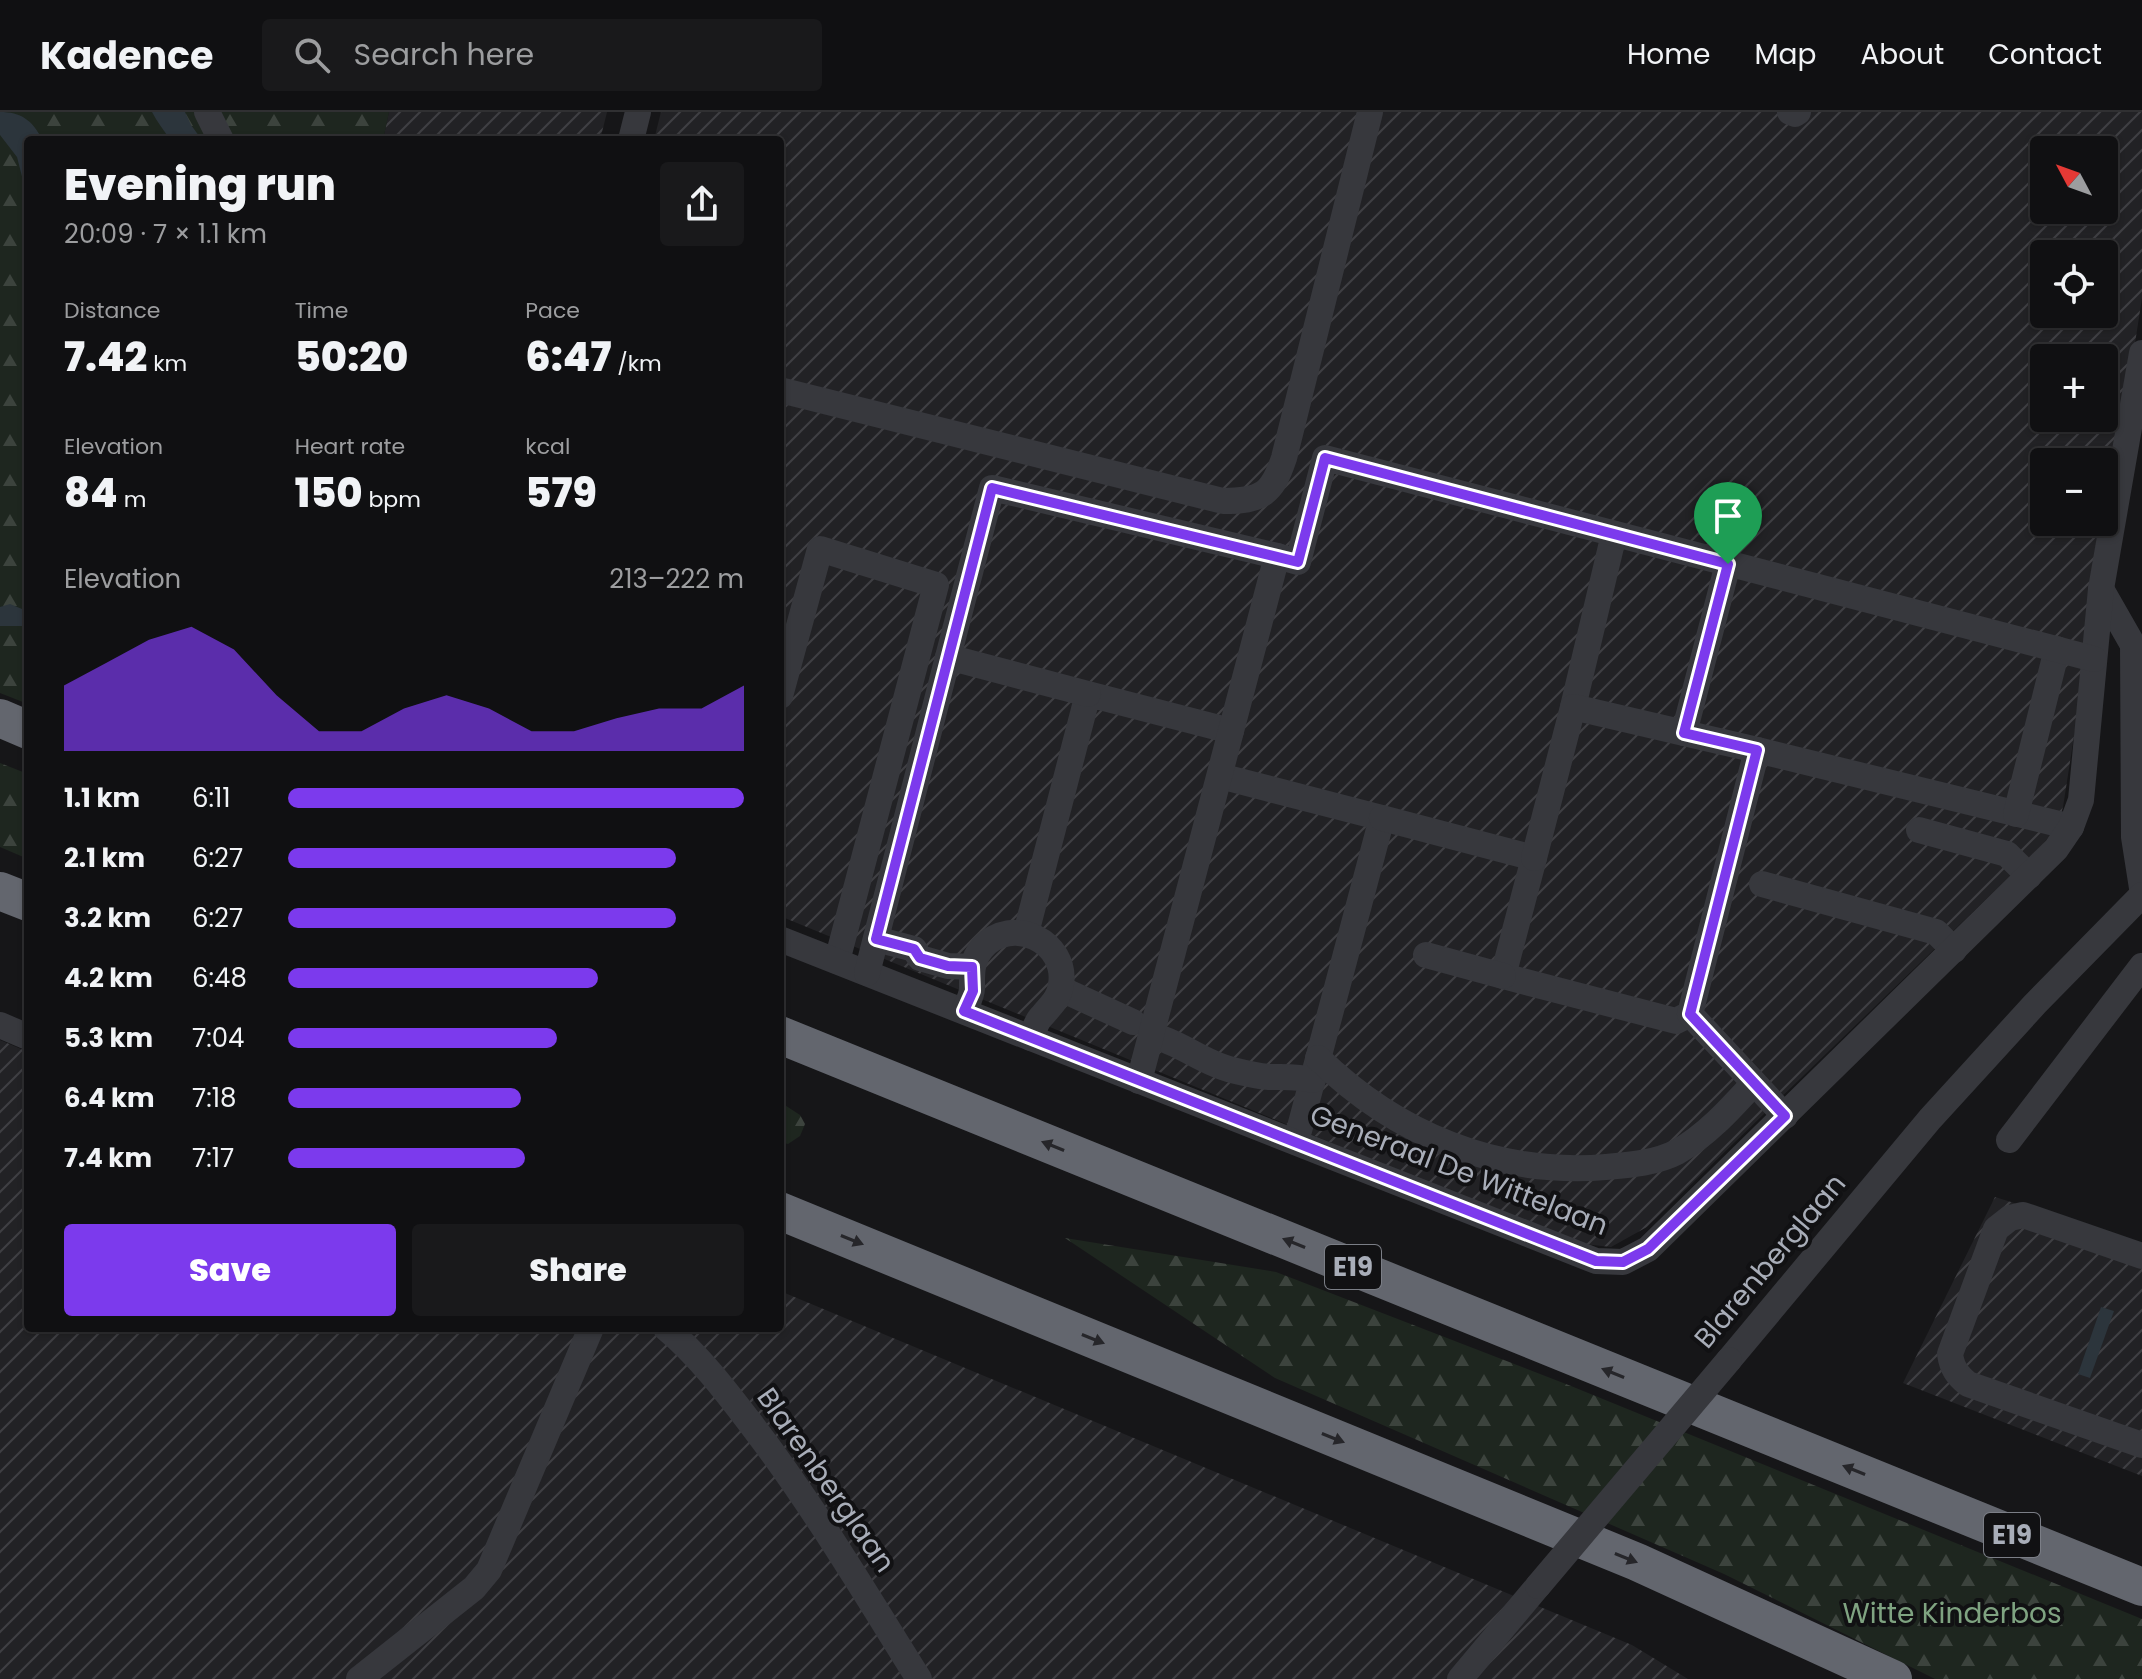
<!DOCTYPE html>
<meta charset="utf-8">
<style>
body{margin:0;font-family:Poppins,sans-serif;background:#19191b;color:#f1f3f6;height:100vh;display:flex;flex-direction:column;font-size:30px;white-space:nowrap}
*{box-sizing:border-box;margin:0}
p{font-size:26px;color:#9c9d9f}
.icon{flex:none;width:44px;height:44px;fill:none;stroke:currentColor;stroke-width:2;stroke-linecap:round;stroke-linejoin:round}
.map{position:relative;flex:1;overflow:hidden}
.details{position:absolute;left:24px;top:24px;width:760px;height:1196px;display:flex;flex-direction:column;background:#101012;border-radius:8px;box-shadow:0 2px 6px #0004,0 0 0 2px #303032}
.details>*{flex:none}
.needle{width:52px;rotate:311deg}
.controls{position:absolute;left:2030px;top:24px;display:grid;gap:16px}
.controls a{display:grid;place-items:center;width:88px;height:88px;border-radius:8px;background:#101012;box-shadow:0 2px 6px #0004,0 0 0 2px #303032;font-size:40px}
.pin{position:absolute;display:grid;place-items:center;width:68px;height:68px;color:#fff;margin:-82px -34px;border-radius:50% 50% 50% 0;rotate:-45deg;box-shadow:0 0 8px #0007}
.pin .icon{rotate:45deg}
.round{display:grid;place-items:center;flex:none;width:84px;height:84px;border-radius:8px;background:#19191b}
.head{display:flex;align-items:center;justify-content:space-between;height:136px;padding:0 40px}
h1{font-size:44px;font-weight:800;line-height:60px}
.stats{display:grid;grid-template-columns:repeat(3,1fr);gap:12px;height:136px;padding:8px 40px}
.stats div{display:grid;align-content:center}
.stats b{font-size:40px;font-weight:800}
.stats small{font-size:22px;font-weight:400}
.stats p{font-size:22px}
.chart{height:224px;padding:16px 40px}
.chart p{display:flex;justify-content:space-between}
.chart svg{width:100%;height:144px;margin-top:8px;fill:#7c3aed;opacity:.7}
.cta{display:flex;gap:16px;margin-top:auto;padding:16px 40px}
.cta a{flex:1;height:92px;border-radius:8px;background:#7c3aed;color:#fff;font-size:32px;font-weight:800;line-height:92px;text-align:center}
.cta a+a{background:#19191b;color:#f1f3f6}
ul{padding:0 40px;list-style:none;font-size:26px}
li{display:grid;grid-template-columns:128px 96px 1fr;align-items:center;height:60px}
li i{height:20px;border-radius:10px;background:#7c3aed}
header{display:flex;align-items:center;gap:48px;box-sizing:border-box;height:112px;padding:0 40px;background:#101012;border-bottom:2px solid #303032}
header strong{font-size:38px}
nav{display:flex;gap:44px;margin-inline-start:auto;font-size:28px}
.search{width:560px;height:72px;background:#19191b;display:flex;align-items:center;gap:20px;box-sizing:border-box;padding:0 28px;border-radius:8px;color:#9c9d9f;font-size:30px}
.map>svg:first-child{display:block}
.industrial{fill:url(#industrial-furrows);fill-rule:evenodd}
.forest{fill:url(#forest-firs)}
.water{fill:#2c353c}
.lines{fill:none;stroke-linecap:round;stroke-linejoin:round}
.minor{stroke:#37383d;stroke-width:26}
.highway{stroke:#63666e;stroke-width:38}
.minor-bridge{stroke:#37383d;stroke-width:26}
.oneway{fill:#26262a}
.route-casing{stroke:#fff;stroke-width:16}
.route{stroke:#7c3aed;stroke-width:10}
.labels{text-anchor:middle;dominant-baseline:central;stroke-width:8;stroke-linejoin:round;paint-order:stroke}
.shield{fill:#111113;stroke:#7b7e86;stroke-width:2}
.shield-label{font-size:26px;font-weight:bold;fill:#a8adb8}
.street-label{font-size:28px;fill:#a8adb8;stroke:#111113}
.park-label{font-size:28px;fill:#7fa381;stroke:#111113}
</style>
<header>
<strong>Kadence</strong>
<div class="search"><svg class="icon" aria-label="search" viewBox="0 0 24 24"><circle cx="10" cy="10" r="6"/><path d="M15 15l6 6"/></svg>Search here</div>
<nav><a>Home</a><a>Map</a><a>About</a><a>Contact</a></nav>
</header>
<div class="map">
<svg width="2142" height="1567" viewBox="0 0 2142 1567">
<defs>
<pattern id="industrial-furrows" width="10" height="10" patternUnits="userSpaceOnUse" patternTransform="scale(2)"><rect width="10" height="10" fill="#222225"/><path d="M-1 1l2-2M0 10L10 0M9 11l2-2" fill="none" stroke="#3f3f43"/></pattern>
<pattern id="forest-firs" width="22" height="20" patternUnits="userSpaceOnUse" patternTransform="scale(2)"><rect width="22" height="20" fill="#1e261f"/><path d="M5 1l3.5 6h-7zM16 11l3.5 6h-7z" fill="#3c433d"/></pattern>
</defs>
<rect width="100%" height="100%" fill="#161618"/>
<g class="industrial">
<polygon points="389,0 607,0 600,28 383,28"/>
<path d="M661 0H2142V186L2063 695 2057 715 2042 733 1647 1115 1611 1135 1575 1131 780 804V28H654ZM2044 38H2104V98H2044ZM2044 142H2104V202H2044ZM2044 246H2104V306H2044ZM2044 350H2104V410H2044Z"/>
<polygon points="0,928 28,940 28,1216 780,1216 780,1179 1632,1533 1688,1567 0,1567"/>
<polygon points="1995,1085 2142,1131 2142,1364 1903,1271"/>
</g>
<g class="forest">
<polygon points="0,0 389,0 383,28 28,28 28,592 0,581"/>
<polygon points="0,651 28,662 28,747 0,735"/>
<polygon points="780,990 800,1003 805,1012 800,1024 788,1032 780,1030"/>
<polygon points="1065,1126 1276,1160 1571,1274 2142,1507 2142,1567 1935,1567 1724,1462 1275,1266"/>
</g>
<g class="water">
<path d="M0 0C21 0 32 8 42 27L28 28V88L17 45 0 23Z"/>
<path d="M152 0H185L191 13 202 28H170C164 18 157 10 152 0Z"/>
<polygon points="10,492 22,497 28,496 28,514 0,514 0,495"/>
<polygon points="2101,1195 2114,1199 2090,1266 2078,1262"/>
</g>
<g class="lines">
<g class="minor">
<polyline points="207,0 221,28"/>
<polyline points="1790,0 1795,2 1798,0"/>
<polyline points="631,28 638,0"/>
<path d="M780 278 1223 389C1262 389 1272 382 1284 346L1370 0"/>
<polyline points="2101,477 2133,533 2134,725 2142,776"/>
<polyline points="948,545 992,376 1277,444"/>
<polyline points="780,584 820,437 936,473 837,849"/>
<polyline points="1573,595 1614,422"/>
<polyline points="1684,621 1728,452"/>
<polyline points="1757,638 2071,715"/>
<polyline points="1220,664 1382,706 1296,1030"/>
<polyline points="2016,702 2057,537"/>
<polyline points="1382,706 1534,746 1503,864 1676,909 1690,902"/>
<polyline points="1919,718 2007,742 2029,764"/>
<polyline points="1534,746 1573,595 1757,638 1690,902 1785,1004"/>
<polyline points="1762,772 1936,820 1954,838"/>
<polyline points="1026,821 1088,582 1231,619"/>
<polyline points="780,827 1596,1149 1623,1150 1648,1137 2056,737 2071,715 2081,688 2101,477 2142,241"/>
<polyline points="876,827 914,837 920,846 948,854 972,855"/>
<polyline points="1426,843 1503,864"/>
<polyline points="867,861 948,545 1088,582"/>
<polyline points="1061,877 1133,910"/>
<path d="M964 899C967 892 972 884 972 876 972 861 971 849 982 836 1012 802 1068 830 1061 873 1059 887 1050 894 1042 904 1036 909 1034 919 1031 926"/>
<polyline points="0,913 28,925"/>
<path d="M1151 923C1180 930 1203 951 1232 958 1244 961 1257 964 1269 965 1284 965 1298 964 1313 968"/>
<path d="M1318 946C1396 1022 1496 1064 1606 1055 1629 1053 1656 1051 1677 1040 1707 1023 1731 996 1754 971"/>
<polyline points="1139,969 1277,444 1298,450 1325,346 2094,547"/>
<polyline points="2009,1028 2142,854"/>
<path d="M2142 1144 2023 1103 2010 1106 1996 1117 1950 1242C1952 1256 1957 1263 1968 1272L2142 1333"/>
<path d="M666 1216C699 1244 725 1278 751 1312 813 1393 865 1481 919 1567"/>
<polyline points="1729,1248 1930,1007 2035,892 2142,783"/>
<polyline points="359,1567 474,1476 489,1458 591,1216"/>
<polyline points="1460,1567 1538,1474"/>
</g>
<g class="highway">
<polyline points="0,606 28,618"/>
<polyline points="0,779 28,790"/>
<polyline points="780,923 2142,1475"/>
<polyline points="780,1099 1637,1450 1893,1567"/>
</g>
<polyline class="minor-bridge" points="1538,1474 1729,1248"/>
</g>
<defs><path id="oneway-solid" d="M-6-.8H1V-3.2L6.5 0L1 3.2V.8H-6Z" transform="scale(2)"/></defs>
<g class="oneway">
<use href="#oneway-solid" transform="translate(1053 1034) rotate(-158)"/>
<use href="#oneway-solid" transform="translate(852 1128) rotate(22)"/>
<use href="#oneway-solid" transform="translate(1294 1131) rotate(-158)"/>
<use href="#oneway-solid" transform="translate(1093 1227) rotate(22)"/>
<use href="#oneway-solid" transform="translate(1613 1261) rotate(-158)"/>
<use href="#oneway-solid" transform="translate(1333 1326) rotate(22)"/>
<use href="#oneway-solid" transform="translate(1854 1358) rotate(-158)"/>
<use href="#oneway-solid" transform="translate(1626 1446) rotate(22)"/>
</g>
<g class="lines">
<g class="route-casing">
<polygon id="route" points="1325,346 1728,452 1684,621 1757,638 1690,902 1785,1004 1648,1137 1623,1150 1596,1149 964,899 973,879 972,855 948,854 920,846 914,837 876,827 992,376 1298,450"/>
</g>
<use href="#route" class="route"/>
</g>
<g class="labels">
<g class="shield">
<rect x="1325" y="1133" width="56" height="44" rx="6"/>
<rect x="1984" y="1401" width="56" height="44" rx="6"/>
</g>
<g class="shield-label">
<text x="1353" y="1155">E19</text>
<text x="2012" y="1423">E19</text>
</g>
<g class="street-label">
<text transform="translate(1459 1058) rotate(21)">Generaal De Wittelaan</text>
<text transform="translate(1770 1149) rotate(-50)">Blarenberglaan</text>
<text transform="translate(826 1368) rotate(55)">Blarenberglaan</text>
</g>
<g class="park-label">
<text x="1952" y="1501">Witte Kinderbos</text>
</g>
</g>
</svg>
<div class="controls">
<a><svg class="needle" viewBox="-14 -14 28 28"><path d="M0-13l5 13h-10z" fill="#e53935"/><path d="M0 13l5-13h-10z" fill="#9c9d9f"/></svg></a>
<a><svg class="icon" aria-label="locate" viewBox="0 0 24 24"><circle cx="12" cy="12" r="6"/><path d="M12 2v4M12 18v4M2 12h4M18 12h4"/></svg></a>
<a>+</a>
<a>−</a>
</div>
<div class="pin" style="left:1728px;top:452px;background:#1e9e55"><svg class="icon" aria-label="arrive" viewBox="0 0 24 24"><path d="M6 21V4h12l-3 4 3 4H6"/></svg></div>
<section class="details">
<div class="head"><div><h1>Evening run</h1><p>20:09 · 7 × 1.1 km</p></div><a class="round"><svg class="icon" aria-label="share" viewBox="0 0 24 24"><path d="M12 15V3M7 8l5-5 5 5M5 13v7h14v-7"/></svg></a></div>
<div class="stats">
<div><p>Distance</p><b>7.42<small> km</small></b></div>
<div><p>Time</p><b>50:20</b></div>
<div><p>Pace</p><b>6:47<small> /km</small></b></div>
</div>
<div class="stats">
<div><p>Elevation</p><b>84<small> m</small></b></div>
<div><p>Heart rate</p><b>150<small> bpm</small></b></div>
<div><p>kcal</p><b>579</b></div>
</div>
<div class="chart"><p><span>Elevation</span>213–222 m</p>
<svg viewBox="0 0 160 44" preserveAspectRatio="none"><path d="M0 44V24L10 17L20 10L30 6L40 13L50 27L60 38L70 38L80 31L90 27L100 31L110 38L120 38L130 34L140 31L150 31L160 24V44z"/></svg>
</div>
<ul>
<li><b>1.1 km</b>6:11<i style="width:100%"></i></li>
<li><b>2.1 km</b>6:27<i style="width:85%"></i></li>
<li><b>3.2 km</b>6:27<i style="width:85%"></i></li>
<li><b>4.2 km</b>6:48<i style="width:68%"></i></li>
<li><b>5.3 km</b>7:04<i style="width:59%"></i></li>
<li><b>6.4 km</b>7:18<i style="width:51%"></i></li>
<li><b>7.4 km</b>7:17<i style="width:52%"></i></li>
</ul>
<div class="cta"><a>Save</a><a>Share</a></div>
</section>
</div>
